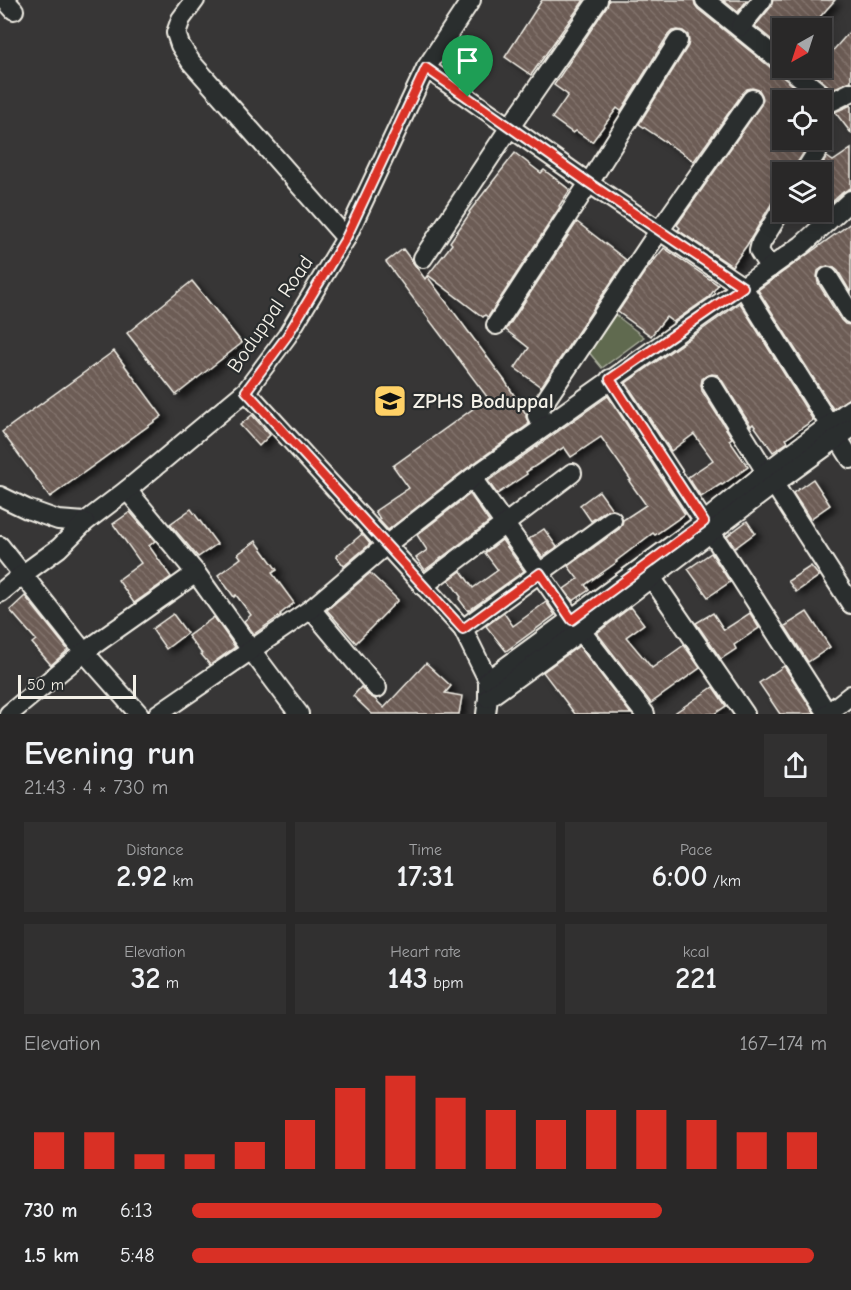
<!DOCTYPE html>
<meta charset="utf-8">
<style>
body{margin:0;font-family:"Comic Neue",sans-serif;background:#313030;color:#f1f3f6;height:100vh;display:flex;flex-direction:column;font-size:22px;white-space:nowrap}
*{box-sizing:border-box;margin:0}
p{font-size:20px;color:#a5a6a8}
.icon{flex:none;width:33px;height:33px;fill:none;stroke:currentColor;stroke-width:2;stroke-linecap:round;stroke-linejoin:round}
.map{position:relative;height:714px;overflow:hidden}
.panel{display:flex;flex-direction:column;background:#292828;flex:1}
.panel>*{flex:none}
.needle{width:39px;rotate:219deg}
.tools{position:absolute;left:772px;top:18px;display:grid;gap:12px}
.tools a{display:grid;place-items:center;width:60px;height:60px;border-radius:0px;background:#292828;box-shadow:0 3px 15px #0003,0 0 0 2px #454445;font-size:30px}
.scale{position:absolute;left:18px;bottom:15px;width:118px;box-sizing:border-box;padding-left:6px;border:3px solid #f4f1e8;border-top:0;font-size:16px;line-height:21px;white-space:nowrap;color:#f4f1e8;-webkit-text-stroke:4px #2a2d2e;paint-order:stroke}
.pin{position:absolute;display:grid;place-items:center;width:51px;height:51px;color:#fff;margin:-62px -26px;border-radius:50% 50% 50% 0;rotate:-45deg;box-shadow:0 0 6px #0007}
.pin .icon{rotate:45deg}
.round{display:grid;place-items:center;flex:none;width:63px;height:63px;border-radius:0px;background:#313030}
.head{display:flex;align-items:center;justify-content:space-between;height:102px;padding:0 24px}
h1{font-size:33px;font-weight:600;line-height:45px}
.stats{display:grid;grid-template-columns:repeat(3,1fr);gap:9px;height:102px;padding:6px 24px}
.stats div{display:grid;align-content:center;border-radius:0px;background:#313030;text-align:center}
.stats b{font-size:30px;font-weight:600}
.stats small{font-size:16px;font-weight:400}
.stats p{font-size:16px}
.chart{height:168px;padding:12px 24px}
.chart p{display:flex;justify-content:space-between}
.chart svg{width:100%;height:108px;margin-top:6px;stroke:#d93025;stroke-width:6}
ul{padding:0 24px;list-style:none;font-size:20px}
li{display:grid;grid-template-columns:96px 72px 1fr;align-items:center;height:45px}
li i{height:15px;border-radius:8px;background:#d93025}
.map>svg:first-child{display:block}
.park{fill:#606a50;stroke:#aaae9c;stroke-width:1.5}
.building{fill:url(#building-back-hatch);stroke:#f4f1e8;stroke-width:1.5;filter:url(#shadow)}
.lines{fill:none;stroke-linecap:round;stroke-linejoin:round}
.minor-casing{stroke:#f4f1e8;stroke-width:22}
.minor{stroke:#2a2d2e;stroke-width:18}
.route-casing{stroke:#fff;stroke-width:12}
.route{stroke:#d93025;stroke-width:8}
.labels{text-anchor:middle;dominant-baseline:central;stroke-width:4.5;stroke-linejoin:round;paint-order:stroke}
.street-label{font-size:21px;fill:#f4f1e8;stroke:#2a2d2e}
.poi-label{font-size:21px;font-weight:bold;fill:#f4f1e8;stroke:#2a2d2e;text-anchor:start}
</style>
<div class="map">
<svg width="851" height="714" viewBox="0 0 851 714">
<defs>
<pattern id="building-back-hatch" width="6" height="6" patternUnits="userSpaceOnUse" patternTransform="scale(1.5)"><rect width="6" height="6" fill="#6c5b54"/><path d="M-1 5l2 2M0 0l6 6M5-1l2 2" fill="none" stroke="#82736d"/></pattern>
<filter id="shadow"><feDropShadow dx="6" dy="4" stdDeviation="3" flood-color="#0009"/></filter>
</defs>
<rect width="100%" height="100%" fill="#373636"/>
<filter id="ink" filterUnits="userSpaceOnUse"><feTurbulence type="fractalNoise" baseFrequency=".0167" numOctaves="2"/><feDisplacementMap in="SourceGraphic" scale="12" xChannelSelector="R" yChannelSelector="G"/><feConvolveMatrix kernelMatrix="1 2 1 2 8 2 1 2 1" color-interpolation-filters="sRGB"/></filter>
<g filter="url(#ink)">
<polygon class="park" points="613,313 644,337 602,368 587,350"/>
<g class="building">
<polygon points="542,0 584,0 531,75 505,57"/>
<polygon points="609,0 694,0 695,5 698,9 811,100 783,100 783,140 812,140 795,166 793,172 783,172 783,192 773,201 747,245 732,266 678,230 680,228 677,225 761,105 763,99 762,95 759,90 752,88 747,89 743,93 694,161 639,124 688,46 689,41 688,35 683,31 678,30 672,31 668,35 621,111 617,108 592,142 576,131 573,133 552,118 568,95 554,85 607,6"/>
<polygon points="723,0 747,0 738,12"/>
<polygon points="773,0 835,0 810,28 783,28 783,49 755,26 771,7"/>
<polygon points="851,30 851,81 832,89 813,73 818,68 822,68 822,63"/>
<polygon points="851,105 851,133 835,112"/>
<polygon points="851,149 851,188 843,192 822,211 822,172 817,172 827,157 833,161"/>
<polygon points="515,153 541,173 544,170 570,190 559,206 560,207 488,317 485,315 483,317 428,275 452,244 450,242 470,213 469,212"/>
<polygon points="799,212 822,212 812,221"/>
<polygon points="577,222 626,260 541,387 515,368 529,348 506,330"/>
<polygon points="851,223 851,293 838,271 833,267 827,266 822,268 818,271 817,277 818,283 841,320 845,324 851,325 851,397 833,409 758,290"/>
<polygon points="664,248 718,285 709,297 673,322 666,317 651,336 618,312 644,273"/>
<polygon points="403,249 425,279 427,276 505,381 526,414 526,417 529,424 466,469 388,530 379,520 380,519 375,511 409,488 393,466 488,398 386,262"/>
<polygon points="192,281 242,343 176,395 127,333"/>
<polygon points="740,303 813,420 786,439 788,442 773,452 753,424 751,426 721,379 718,375 712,374 706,376 702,379 701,385 702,391 732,438 729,440 748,467 722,485 721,484 701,497 688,477 713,460 694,434 671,451 626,383"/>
<polygon points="114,351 162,416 50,497 2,432"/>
<polygon points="608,396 685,514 655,535 653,533 616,561 617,562 585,585 589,590 573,601 564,589 578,579 568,566 619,529 622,525 623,520 646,505 629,481 631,480 601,437 571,457 564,447 526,472 527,474 497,494 488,481"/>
<polygon points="252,415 270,435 259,446 240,425"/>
<polygon points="813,479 830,505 810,519 793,493"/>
<polygon points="599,491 612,509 605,511 591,521 580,505"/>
<polygon points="470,494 489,522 425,570 416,558 427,550 417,535"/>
<polygon points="191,509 217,544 198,557 170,524"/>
<polygon points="130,512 155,541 149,546 171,577 134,603 118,580 141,563 113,524"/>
<polygon points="747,521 755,533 735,548 727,536"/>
<polygon points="544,529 557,547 542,557 529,539"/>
<polygon points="362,534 370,544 344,566 336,556"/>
<polygon points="502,540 524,571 468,611 459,599 461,597 449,580 461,571 473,588 498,570 485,553"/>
<polygon points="256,541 277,570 272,573 294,603 280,614 281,615 254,634 244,621 251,615 236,595 234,597 218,575 241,558 238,554"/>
<polygon points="711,553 730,582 708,597 688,569"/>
<polygon points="811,566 819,576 796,592 788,581"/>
<polygon points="370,573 398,600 356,643 327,610"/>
<polygon points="25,596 68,650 51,665 32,643 36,640 10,610"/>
<polygon points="546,602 555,615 506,651 486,626 504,613 513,626"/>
<polygon points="631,607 644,624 626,637 652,668 684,645 700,668 651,703 597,633"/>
<polygon points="807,612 830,647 808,662 785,626"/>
<polygon points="713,613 724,630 750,613 759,628 734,645 736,649 721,659 696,623"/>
<polygon points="173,614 187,633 166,649 152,629"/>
<polygon points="214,617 235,647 210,665 201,654 202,654 188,636"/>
<polygon points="579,646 631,714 575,714 543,672"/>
<polygon points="426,663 451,686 445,693 462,696 459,714 372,714 353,696 361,687 368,695 375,699 384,708"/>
<polygon points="784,666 815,714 780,714 759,683"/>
<polygon points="713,687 726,706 714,714 673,714"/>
</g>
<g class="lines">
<g class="minor-casing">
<g id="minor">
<polyline points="5,0 14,10"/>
<polyline points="195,0 181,19 176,33 180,45 191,62 346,238"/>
<polyline points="705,0 783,63"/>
<polyline points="740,27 762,0"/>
<polyline points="426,68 589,183 743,287 851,459"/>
<polyline points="789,68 831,102 851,92"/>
<polyline points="804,172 820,147"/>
<polyline points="423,258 510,127 598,0"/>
<polyline points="770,268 759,251 761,243 783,207"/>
<polyline points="828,277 851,314"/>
<polyline points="496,325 589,183 678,41"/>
<polyline points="610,379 704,522"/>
<polyline points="712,385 766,472"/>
<polyline points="246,391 463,629 488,680 488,698 486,714"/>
<polyline points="544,427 537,416 541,407 659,231 752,99"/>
<polyline points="472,478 572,619"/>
<polyline points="774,484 851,604"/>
<polyline points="127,490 196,573 251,650 299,714"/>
<polyline points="0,496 27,509 58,520 85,522 127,490 246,391 287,336 346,238 426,68 471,0"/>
<polyline points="711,532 828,714"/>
<polyline points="0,546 84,652 139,714"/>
<polyline points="651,577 745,714"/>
<polyline points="423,586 572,473"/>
<polyline points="0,593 22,575 59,548 85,522"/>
<polyline points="311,609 377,688"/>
<polyline points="463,629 612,520"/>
<polyline points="581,631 645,714"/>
<polyline points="488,680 704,522 766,472 851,409"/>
<polyline points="488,698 581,631 774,484 851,428"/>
<polyline points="9,714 84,652 196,573"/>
<polyline points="158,714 311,609 386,545 472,478 802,245 851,200"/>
<polyline points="827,714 851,695"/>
</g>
</g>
<use href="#minor" class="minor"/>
</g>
</g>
<g class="lines" filter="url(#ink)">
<g class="route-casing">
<polygon id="route" points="426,68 589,183 743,287 610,379 704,522 572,620 540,573 463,629 246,391 287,336 346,238"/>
</g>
<use href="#route" class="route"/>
</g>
<defs>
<g id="school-square" transform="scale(1.725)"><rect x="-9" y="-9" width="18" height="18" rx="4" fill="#ffd166" stroke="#2a2d2e"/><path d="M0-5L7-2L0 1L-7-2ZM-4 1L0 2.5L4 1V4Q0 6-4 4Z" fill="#111"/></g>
</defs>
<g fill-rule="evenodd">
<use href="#school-square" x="390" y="401"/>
</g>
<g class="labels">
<g class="street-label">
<text transform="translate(270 314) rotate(-56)">Boduppal Road</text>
</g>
<g class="poi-label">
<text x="413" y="401">ZPHS Boduppal</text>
</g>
</g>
</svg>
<div class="tools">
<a><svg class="needle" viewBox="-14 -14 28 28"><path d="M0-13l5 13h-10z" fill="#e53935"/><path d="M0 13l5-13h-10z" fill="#a5a6a8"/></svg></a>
<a><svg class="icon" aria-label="locate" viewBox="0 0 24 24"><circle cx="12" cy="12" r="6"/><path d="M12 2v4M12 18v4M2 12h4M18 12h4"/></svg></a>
<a><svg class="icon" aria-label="layers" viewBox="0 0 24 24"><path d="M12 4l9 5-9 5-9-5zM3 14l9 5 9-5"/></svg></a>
</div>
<div class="scale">50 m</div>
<div class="pin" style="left:468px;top:97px;background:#1e9e55"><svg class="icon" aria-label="arrive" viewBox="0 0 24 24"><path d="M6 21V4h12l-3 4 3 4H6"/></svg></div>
</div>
<section class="panel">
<div class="head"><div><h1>Evening run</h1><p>21:43 · 4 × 730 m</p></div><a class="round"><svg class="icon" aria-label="share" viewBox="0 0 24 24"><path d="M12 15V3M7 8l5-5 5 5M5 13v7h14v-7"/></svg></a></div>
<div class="stats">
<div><p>Distance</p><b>2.92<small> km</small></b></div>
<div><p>Time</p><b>17:31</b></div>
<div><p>Pace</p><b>6:00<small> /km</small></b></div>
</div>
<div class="stats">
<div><p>Elevation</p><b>32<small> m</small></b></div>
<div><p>Heart rate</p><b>143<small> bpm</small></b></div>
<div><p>kcal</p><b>221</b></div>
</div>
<div class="chart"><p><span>Elevation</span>167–174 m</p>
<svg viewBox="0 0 160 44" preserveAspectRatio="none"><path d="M5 44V29M15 44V29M25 44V38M35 44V38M45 44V33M55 44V24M65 44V11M75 44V6M85 44V15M95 44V20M105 44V24M115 44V20M125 44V20M135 44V24M145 44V29M155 44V29"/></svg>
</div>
<ul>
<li><b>730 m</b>6:13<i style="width:74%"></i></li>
<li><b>1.5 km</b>5:48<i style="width:98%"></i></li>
</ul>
</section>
